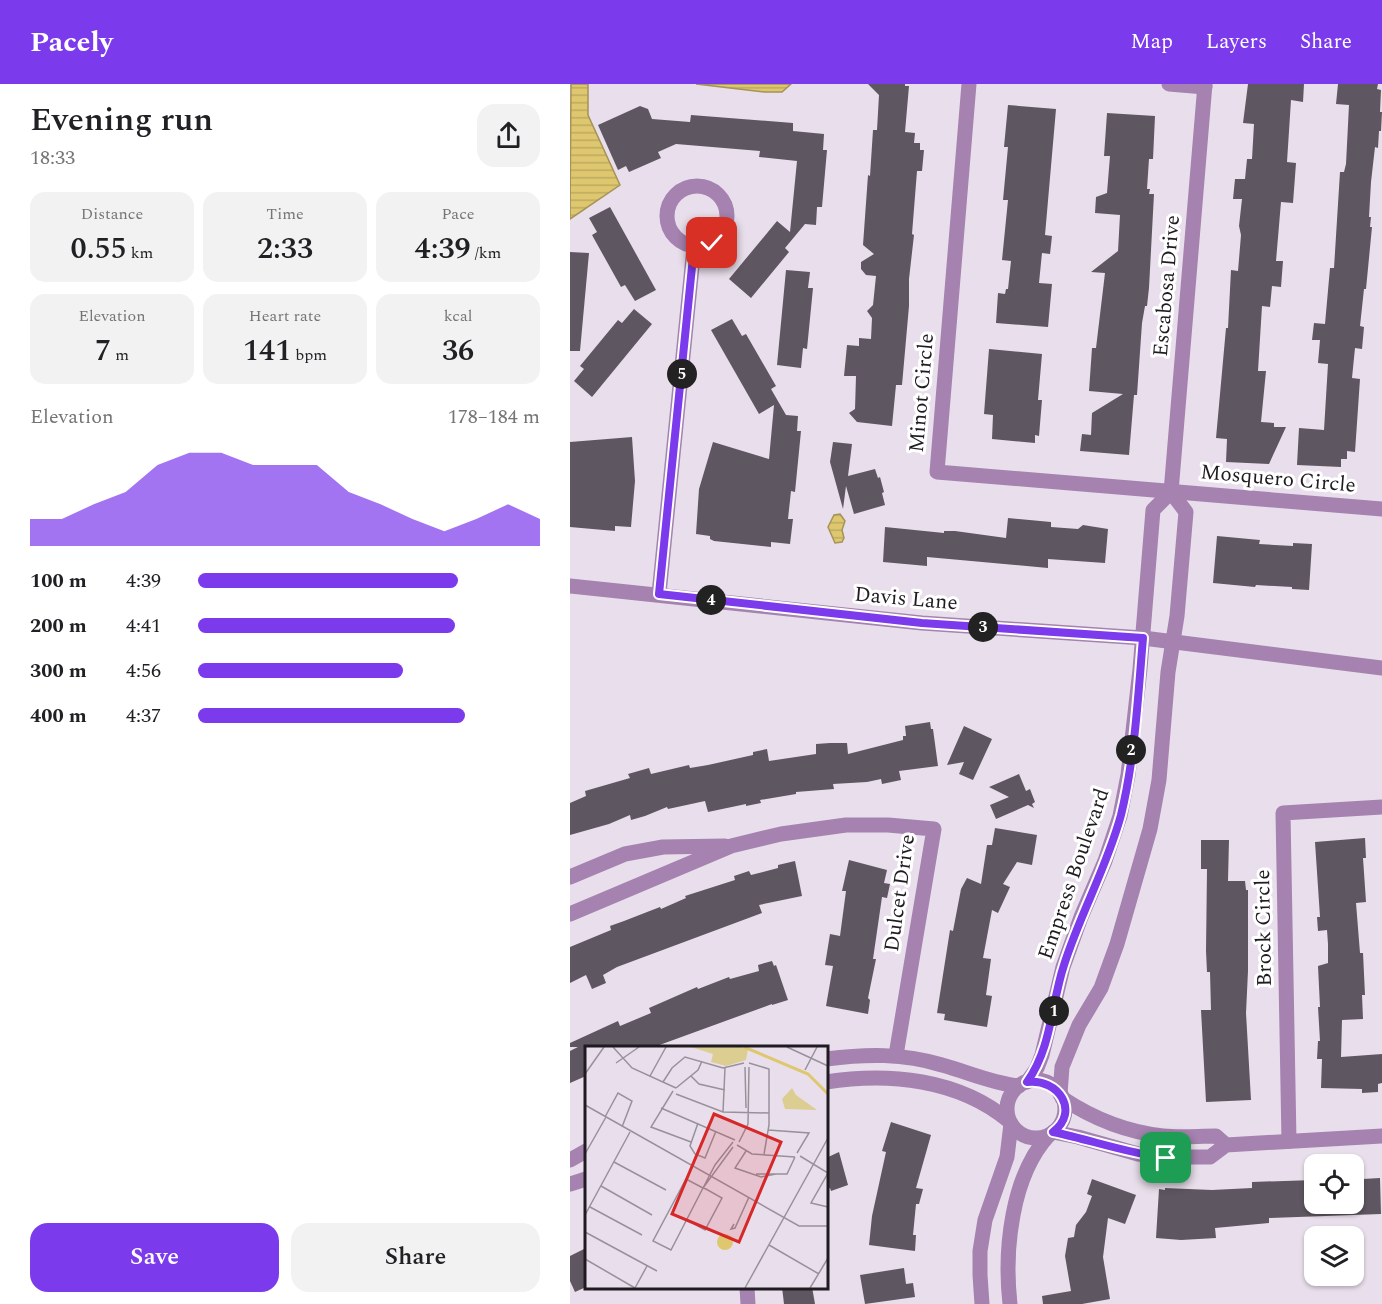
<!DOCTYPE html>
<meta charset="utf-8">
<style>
body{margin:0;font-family:Spectral,serif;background:#f2f2f2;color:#202124;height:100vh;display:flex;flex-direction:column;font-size:22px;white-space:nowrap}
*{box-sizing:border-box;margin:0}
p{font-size:20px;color:#757577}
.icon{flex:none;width:33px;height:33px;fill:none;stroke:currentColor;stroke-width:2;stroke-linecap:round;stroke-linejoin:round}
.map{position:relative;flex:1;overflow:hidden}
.sheet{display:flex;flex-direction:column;background:#fff;width:570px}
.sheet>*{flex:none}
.controls{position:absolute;left:734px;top:1070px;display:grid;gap:12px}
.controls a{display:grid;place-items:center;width:60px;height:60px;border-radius:12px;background:#fff;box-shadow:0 2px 4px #0004;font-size:30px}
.pin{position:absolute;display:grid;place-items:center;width:51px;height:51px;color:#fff;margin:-26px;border-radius:12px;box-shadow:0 3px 9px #0006}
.km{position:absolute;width:30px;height:30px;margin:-15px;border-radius:50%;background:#222;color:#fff;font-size:16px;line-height:30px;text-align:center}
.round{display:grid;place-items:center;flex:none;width:63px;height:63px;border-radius:18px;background:#f2f2f2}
.head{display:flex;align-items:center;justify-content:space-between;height:102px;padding:0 30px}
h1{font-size:33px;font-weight:600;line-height:45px}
.figures{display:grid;grid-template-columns:repeat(3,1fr);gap:9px;height:102px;padding:6px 30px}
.figures div{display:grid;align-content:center;border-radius:15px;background:#f2f2f2;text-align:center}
.figures b{font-size:30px;font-weight:600}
.figures small{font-size:16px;font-weight:400}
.figures p{font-size:16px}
.chart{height:168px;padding:12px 30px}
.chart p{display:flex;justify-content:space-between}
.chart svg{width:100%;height:108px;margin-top:6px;fill:#7c3aed;opacity:.7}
.button{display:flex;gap:12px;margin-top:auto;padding:12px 30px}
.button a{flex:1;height:69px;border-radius:18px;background:#7c3aed;color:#fff;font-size:24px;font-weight:600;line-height:69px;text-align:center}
.button a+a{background:#f2f2f2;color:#202124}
ul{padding:0 30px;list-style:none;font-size:20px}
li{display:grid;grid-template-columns:96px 72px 1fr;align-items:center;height:45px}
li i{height:15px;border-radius:8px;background:#7c3aed}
header{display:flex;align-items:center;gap:36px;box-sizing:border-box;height:84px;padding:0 30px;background:#7c3aed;color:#fff}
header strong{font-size:28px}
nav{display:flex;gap:33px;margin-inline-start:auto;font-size:21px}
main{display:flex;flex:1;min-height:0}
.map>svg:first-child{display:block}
.water{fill:url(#water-rules);stroke:#a59357;stroke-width:1.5}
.building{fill:#5e5661}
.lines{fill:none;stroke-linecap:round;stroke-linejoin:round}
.minor{stroke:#a582af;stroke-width:15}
.route-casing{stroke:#fff;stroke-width:12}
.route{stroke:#7c3aed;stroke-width:8}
.labels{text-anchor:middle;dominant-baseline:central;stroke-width:6;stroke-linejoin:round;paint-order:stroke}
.street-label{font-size:21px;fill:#1f1b20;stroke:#fff}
.inset-river{fill:none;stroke:#dec76f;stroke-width:3}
.inset-road{fill:none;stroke:#98919a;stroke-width:1.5}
.view{fill:#d62828;fill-opacity:0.15;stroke:#d62828;stroke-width:3}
.inset-edge{fill:none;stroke:#1f1b20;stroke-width:3}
</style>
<header>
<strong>Pacely</strong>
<nav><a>Map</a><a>Layers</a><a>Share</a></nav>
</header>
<main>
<section class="sheet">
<div class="head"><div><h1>Evening run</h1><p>18:33</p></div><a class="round"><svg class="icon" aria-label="share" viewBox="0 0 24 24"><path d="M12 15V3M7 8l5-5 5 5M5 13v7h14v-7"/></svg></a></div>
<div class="figures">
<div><p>Distance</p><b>0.55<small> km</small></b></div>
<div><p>Time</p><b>2:33</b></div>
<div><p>Pace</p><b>4:39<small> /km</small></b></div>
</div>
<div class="figures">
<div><p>Elevation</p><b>7<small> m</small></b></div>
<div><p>Heart rate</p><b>141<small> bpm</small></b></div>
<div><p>kcal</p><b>36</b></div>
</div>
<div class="chart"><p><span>Elevation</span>178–184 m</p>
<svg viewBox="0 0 160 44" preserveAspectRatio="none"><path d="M0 44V33L10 33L20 27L30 22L40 11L50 6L60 6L70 11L80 11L90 11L100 22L110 27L120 33L130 38L140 33L150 27L160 33V44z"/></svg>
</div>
<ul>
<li><b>100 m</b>4:39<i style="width:76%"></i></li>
<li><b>200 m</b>4:41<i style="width:75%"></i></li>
<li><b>300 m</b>4:56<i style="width:60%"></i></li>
<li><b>400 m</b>4:37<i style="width:78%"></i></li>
</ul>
<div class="button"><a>Save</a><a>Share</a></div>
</section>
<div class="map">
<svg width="812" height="1220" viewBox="0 0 812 1220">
<defs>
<pattern id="water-rules" width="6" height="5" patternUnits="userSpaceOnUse" patternTransform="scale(1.5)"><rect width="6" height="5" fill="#dec76f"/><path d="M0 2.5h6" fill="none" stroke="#beaa60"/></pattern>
</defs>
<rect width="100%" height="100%" fill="#e9dfec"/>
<g class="water">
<polygon points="1,0 18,0 18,31 50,101 0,135"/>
<polygon points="126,0 221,0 212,8 195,8"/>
<polygon points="270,430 275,437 272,446 274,454 272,458 265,459 258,443 264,431"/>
</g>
<g class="building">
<polygon points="298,0 335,0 335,2 339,2 335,48 345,49 344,59 350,59 350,66 354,66 352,87 347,87 342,150 344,151 339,195 339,222 332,301 326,301 322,342 287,338 279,329 285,325 286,292 274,292 277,261 289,262 289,254 301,255 302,234 297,227 303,221 306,192 296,191 291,185 291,178 304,170 293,161 298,91 300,92 303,46 307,46 309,11"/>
<polygon points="678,0 734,0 733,18 721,16 717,78 726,79 723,119 711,118 706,177 713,177 711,203 702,202 700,223 692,222 688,287 696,287 691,338 704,339 704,343 716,343 699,380 656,378 657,355 646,354 656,244 658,244 661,186 668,187 671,151 669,142 672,115 663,115 665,95 675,95 677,75 682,75 684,40 673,39"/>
<polygon points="768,0 808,0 807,5 811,6 810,28 812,28 811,47 809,47 808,64 805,63 801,98 799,133 801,133 800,143 802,143 796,205 794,205 790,242 794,243 792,265 785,264 782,294 790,295 785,368 777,367 777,375 771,375 771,383 727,381 729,344 754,346 758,280 748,279 750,256 742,256 744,239 755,240 760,184 764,184 770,88 774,88 776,80 779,21 766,20"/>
<polygon points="438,21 486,25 475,151 482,152 480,170 472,169 469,199 482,200 478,243 426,239 428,209 435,210 436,205 438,205 441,177 432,176 438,116 433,116 438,63 434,63"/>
<polygon points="70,22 78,25 82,35 120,38 121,31 223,39 223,47 254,50 253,66 257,66 252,123 247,123 246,141 235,140 215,164 219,168 181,214 159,195 207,137 220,148 227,77 189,73 190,67 106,60 88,68 91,74 59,88 56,82 48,86 28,41"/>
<polygon points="537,29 585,32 583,75 579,75 577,105 580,105 579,110 584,110 579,204 577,222 575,222 572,239 567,311 564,311 559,371 510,367 512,350 521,351 522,329 553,310 519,307 522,264 526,264 535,189 521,188 548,167 550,131 525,129 526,113 537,109 540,72 534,72"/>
<polygon points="40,123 86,206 65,217 55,201 51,203 22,151 27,148 19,134"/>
<polygon points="0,168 19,169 10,267 0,267"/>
<polygon points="216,186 240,188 238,204 243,204 237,265 233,264 231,284 207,281"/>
<polygon points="64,225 82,240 22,313 4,297 14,285 10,282 48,236 52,239"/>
<polygon points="162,235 172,252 176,250 206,302 201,305 216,331 228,332 227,347 231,347 225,408 221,407 218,435 223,435 220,460 201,458 201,463 144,457 140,455 140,452 126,450 129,405 143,358 199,375 204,321 189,330 141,246"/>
<polygon points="419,265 472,270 468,316 472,316 469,352 465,351 465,359 422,355 423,331 414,330"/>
<polygon points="62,353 65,397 61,443 45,442 45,447 0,443 0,358"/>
<polygon points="263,358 282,360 278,392 305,385 308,394 310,393 314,408 312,409 315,421 284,430 276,402 273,425 260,378"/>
<polygon points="438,434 481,438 481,443 508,445 513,441 538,445 535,479 478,475 478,484 357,473 357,482 313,478 315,443 374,449 374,447 385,447 436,454"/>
<polygon points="647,452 690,456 689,460 723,462 723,459 742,460 739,506 722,505 722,503 686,501 685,503 643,499"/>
<polygon points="360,638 361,645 363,645 368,682 329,687 331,696 312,700 311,695 297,698 263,700 264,705 226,708 226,710 190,716 191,719 176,722 176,720 138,728 135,717 98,725 97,723 75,732 61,736 60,731 39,740 0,751 0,719 16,712 15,707 60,694 58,690 79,684 81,690 119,681 120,684 138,681 183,671 183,668 197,665 199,677 246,670 246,660 260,659 277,659 278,670 333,656 333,652 336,652 335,642"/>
<polygon points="394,642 422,655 403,696 389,690 394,678 377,681"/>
<polygon points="449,690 456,707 460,705 465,718 462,720 464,724 458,721 426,735 420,721 439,713 419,703"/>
<polygon points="425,744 467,751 462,781 447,778 433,800 440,803 428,829 422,826 413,874 421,875 416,911 422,912 417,943 374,936 375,930 367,929 380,846 383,847 391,805 397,794 411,800 417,761 422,761"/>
<polygon points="795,754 796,774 793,774 796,818 786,819 790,869 793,869 795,911 792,911 793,935 772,936 771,973 812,970 812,999 808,1000 808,1008 792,1009 792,1005 751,1004 752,975 747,975 748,957 750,957 748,923 750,923 748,882 758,879 758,860 757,846 748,847 747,833 750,833 745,758"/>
<polygon points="631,756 659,756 658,797 675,797 676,806 678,806 678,887 676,929 681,1016 636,1018 631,926 641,926 640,888 637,888 636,867 637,785 631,785"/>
<polygon points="279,776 317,786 314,799 320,800 317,814 312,813 303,875 306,875 298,914 300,916 298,930 256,922 263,882 255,881 260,850 270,852 276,807 272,807"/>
<polygon points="225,777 232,812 189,821 192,829 47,883 33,891 36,899 22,905 16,891 0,899 0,863 41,846 40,842 54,837 90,823 91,825 116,814 115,812 165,796 164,792 179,787 181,791 208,784 208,781"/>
<polygon points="202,877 204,882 206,881 218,916 202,921 202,920 84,963 16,963 16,992 0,999 0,967 8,963 0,963 0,959 48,937 50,942 81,929 79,924 127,903 128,905 159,893 160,895 189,887 188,881"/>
<polygon points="321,1038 361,1051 346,1104 353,1105 349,1120 346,1120 343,1151 346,1151 345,1167 299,1161 302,1132 316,1068 312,1067"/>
<polygon points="269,1068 278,1101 261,1107 260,1104 256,1105 256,1074"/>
<polygon points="810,1094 811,1130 699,1134 699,1139 645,1144 646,1154 611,1156 586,1154 589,1105 595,1106 595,1104 642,1106 682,1104 682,1098 744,1096 744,1119 783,1119 783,1099 793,1099 793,1095"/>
<polygon points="522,1095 566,1111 555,1140 538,1134 533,1173 540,1215 512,1220 473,1220 472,1212 501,1207 495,1172 498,1154 504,1153 506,1141 516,1128 522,1112 517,1110"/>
<polygon points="16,1164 16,1203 5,1208 0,1197 0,1172"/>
<polygon points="334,1184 336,1200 343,1199 345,1213 295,1220 290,1191"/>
<polygon points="212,1203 242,1203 245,1220 214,1220"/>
</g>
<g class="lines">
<g class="minor">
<polyline points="399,0 367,388 812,425"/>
<polyline points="599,0 635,3"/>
<circle cx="127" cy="132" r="30"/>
<polyline points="0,502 352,539 573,554 812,584"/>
<polyline points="89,510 124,163"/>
<polyline points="0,793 55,770 93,763 155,762"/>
<polyline points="0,830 161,762 211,750 276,741 318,741 364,745 326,971"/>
<path d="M256 975C296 970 333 969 372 981 398 988 421 999 449 1002"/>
<circle cx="466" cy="1025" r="29"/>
<path d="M256 998C318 988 389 995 439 1037"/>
<polyline points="457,998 467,984 472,971 493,883 511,833 535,777 550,732 558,691 570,585 583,426 601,408"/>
<polyline points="490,1010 492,983 509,941 531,904 547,860 580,745 589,696 598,588 607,532 616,428 601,408 635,0"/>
<path d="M492 1014C522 1034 557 1048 593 1052 610 1054 628 1052 646 1052L656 1061"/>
<polyline points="483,1048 508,1053 568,1070 596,1073 640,1073 656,1061 812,1052"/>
<polyline points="719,1057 713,729 812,723"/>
<polyline points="0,1076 16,1067"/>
<polyline points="0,1100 16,1095"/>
<polyline points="177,1204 178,1220"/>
<polyline points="412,1220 410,1191 410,1167 415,1136 437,1073 441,1040"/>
<path d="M440 1220C434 1167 441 1092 479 1051"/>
</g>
</g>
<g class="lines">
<g class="route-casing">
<path id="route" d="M142 159 124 163 89 510 352 539 573 554C568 612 565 674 551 731 537 783 510 830 494 881 481 920 482 963 457 998 489 994 510 1028 483 1048 521 1056 557 1069 596 1074"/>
</g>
<use href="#route" class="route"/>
</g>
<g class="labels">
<g class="street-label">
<text transform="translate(597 202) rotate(-85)">Escabosa Drive</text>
<text transform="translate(352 309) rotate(-85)">Minot Circle</text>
<text transform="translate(708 395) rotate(5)">Mosquero Circle</text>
<text transform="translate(336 515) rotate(5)">Davis Lane</text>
<text transform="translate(504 790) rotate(-71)">Empress Boulevard</text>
<text transform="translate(330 809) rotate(-82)">Dulcet Drive</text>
<text transform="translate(694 844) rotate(-91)">Brock Circle</text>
</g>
</g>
<g transform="translate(15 962)">
<rect width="243" height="243" fill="#e9dfec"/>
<path d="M207 42 211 49 232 64 200 63 197 53Z" fill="#dccd91"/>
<path d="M106 1H156L163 3 161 14 141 20 126 16 128 8Z" fill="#dccd91"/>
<path d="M132 196a8 8 0 1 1 16 0a8 8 0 1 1-16 0Z" fill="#dec76f"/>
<path class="inset-river" d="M159 1 223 28 243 48"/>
<path class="inset-road" d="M28 1 47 22 91 42M202 1 243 20M31 17 54 1M164 17 184 23V79L179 108M160 21 161 62M220 24 232 1M0 28 19 1M65 30 81 1M106 30 114 38 140 44M78 36 87 22 100 11 138 22 159 17M91 42 113 24 117 15M88 45 66 81 106 96M91 48 138 66 184 67M0 59 214 180H243M76 62 150 94M138 66 140 22M20 71 33 47 47 55 37 81M113 77 105 100 110 108 120 112 131 85M183 84 224 87 212 107M154 96 163 78 164 21M152 99 167 108 210 111M161 105 150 122 176 131 191 128M0 108 21 71M215 110 243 127 226 157 243 161M29 116 81 144M171 128H202L210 111M16 140 67 169M118 142 148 101M5 161 57 189M0 169 45 86M102 174 120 184 137 152 121 143 118 142 101 133 68 195 86 204 118 142 130 119 148 96M149 178 146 183 150 182 164 151M0 186 72 225M184 199 234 228M0 213 50 242M50 242 62 220M160 242 243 92M225 242 243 212"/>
<path class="view" d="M129 68 196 96 154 196 87 168Z"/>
<rect width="243" height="243" class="inset-edge"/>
</g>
</svg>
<div class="controls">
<a><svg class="icon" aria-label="locate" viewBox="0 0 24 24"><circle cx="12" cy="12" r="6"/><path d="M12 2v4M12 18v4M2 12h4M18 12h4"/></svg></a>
<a><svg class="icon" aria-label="layers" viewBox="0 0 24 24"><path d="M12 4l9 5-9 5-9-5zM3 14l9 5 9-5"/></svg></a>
</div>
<div class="pin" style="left:596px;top:1074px;background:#1e9e55"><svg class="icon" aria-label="arrive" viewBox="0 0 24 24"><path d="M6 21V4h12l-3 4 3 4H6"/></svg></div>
<div class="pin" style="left:142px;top:159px;background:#d93025"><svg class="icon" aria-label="check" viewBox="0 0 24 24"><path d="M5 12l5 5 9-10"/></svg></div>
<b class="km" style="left:484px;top:927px">1</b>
<b class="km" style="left:561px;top:666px">2</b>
<b class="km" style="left:413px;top:543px">3</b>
<b class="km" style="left:141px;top:516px">4</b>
<b class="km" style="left:112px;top:290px">5</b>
</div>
</main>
